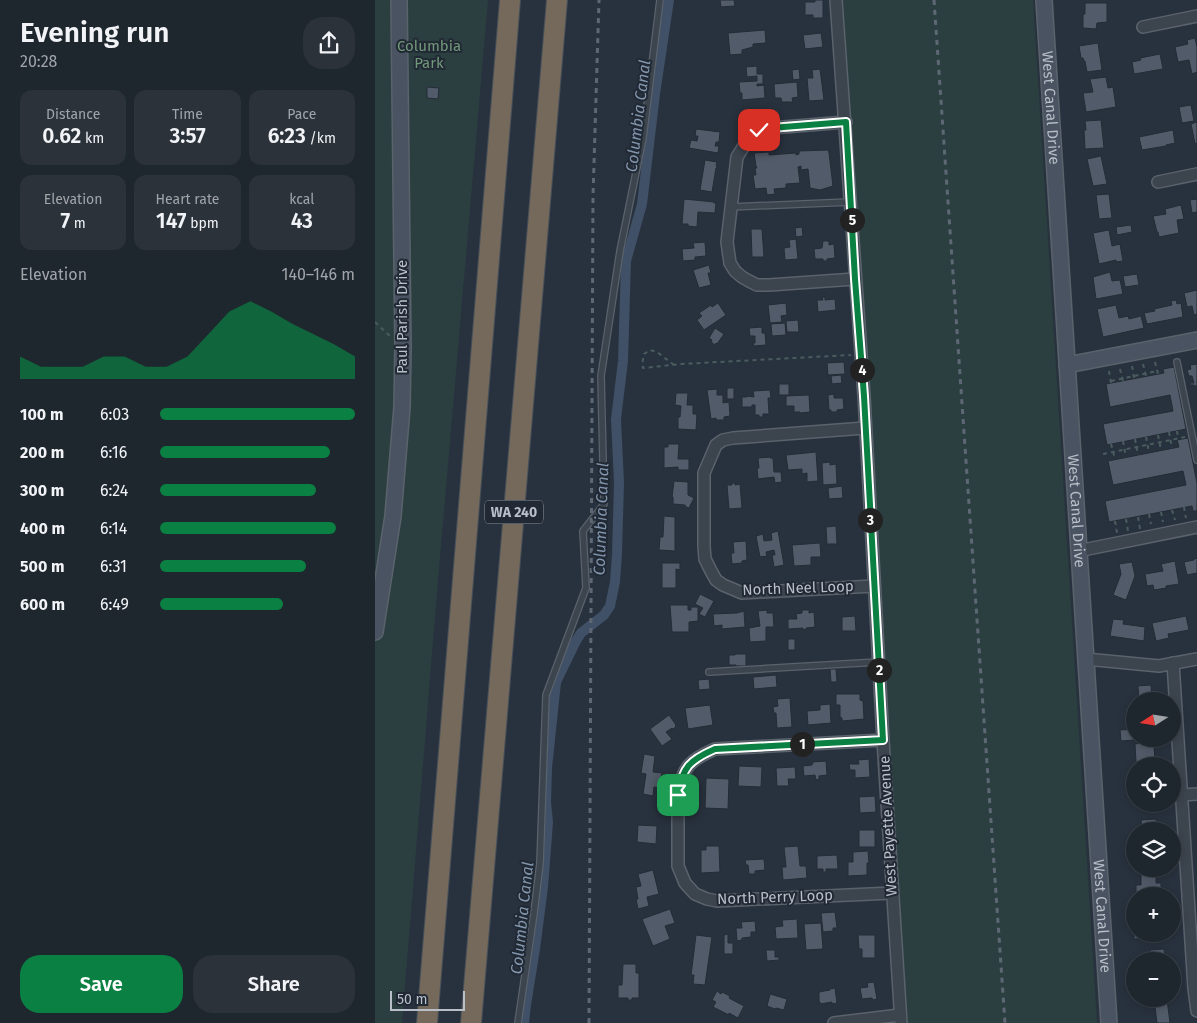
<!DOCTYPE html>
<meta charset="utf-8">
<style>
body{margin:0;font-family:"Fira Sans",sans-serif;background:#2b323a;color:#f1f3f6;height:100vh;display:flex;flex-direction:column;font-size:19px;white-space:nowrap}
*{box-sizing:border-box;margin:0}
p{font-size:16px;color:#a1a5aa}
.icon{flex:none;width:28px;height:28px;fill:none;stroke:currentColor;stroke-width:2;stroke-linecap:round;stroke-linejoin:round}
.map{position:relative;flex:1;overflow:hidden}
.sheet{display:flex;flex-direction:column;background:#1e262e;width:375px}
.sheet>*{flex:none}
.needle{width:32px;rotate:258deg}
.buttons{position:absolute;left:751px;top:692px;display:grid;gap:10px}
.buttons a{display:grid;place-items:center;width:55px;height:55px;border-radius:50%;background:#1e262e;box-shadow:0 2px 8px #0003,0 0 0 1px #3c434a;font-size:25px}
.scale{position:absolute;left:15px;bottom:12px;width:75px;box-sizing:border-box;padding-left:5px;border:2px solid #b8bfc9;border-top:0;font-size:14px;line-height:18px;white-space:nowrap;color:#b8bfc9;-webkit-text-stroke:4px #212934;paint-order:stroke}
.pin{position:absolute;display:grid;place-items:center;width:42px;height:42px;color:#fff;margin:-21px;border-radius:10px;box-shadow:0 2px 8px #0006}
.km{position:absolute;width:25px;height:25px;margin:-12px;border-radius:50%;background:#222;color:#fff;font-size:14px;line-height:25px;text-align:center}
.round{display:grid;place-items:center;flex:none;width:52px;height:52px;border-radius:20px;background:#2b323a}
.headline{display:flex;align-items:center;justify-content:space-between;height:85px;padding:0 20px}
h1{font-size:28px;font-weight:600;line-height:38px}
.metrics{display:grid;grid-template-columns:repeat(3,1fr);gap:8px;height:85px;padding:5px 20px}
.metrics div{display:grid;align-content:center;border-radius:12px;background:#2b323a;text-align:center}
.metrics b{font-size:21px;font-weight:600}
.metrics small{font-size:14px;font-weight:400}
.metrics p{font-size:14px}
.chart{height:140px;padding:10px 20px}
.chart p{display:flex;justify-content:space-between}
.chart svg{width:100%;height:90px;margin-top:5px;fill:#0b8043;opacity:.7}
.button{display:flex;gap:10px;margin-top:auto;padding:10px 20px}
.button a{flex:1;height:58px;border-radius:20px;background:#0b8043;color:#fff;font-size:20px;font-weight:600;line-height:58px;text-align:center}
.button a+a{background:#2b323a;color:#f1f3f6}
ul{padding:0 20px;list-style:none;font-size:16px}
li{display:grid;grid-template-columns:80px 60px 1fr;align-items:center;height:38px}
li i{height:12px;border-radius:6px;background:#0b8043}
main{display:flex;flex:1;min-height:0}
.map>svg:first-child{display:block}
.green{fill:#2b3f40}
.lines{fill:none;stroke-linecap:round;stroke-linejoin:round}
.canal{stroke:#405066;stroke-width:10}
.building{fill:#525b69;stroke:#232b36}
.lane-casing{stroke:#5a626c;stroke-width:8}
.street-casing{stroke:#5a626c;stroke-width:14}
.secondary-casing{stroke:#5a626c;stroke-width:18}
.highway-casing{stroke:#474f59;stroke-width:22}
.path{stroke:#4a5c5e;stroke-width:2;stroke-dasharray:4 4;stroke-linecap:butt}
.lane{stroke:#3c444e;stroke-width:5.5}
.street{stroke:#3c444e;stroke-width:11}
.secondary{stroke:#4a5361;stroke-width:15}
.highway{stroke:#74695a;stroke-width:20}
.rail{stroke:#5e6875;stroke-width:3;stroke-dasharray:5 5;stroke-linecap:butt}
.route-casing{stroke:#fff;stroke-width:10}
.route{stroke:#0b8043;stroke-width:6}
.labels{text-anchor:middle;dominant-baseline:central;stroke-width:4;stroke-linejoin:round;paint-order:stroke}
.shield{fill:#212934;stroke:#8b929c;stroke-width:1}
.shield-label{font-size:14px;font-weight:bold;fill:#b8bfc9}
.park-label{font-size:15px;fill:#72987a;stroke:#212934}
.street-label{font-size:15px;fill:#b8bfc9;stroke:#212934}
.water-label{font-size:16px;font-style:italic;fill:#8396ad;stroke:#212934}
</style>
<main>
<section class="sheet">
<div class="headline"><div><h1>Evening run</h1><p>20:28</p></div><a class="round"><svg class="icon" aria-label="share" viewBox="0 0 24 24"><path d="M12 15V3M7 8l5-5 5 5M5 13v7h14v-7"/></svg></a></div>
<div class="metrics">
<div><p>Distance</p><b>0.62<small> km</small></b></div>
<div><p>Time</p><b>3:57</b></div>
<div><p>Pace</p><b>6:23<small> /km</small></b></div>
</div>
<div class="metrics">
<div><p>Elevation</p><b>7<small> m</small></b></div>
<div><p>Heart rate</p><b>147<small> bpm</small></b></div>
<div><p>kcal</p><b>43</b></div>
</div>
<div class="chart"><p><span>Elevation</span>140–146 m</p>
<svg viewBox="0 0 160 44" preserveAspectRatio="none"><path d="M0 44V33L10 38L20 38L30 38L40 33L50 33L60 38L70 38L80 33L90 22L100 11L110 6L120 11L130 17L140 22L150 27L160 33V44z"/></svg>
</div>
<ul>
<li><b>100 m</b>6:03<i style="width:100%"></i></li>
<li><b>200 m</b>6:16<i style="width:87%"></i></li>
<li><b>300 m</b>6:24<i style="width:80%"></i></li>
<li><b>400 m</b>6:14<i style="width:90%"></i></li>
<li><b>500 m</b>6:31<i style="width:75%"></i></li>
<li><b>600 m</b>6:49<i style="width:63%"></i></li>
</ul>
<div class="button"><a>Save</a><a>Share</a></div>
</section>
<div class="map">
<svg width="822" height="1023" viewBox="0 0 822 1023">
<rect width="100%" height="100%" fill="#28323e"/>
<g class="green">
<polygon points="0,0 113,0 61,604 27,1023 0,1023"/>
<polygon points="468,0 658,0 722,1023 533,1023 530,993"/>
</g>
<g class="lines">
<polyline class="canal" points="149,1023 151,1005 160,949 168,887 173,822 171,802 172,768 181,682 201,641 206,633 229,615 235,606 240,582 242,554 244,483 241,419 248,361 251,261 267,204 280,94 294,0"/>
</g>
<g class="building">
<polygon points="345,0 359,0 360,6 346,7"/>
<polygon points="440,0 448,0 448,18 438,18 438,15 430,15 430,2 440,2"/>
<polygon points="710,3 732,3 732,22 722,23 721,29 708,28 708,14 710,14"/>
<polygon points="390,30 391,43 378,44 378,47 367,50 367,54 355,55 353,33"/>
<polygon points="446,33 448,47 430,49 428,35"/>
<polygon points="820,38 822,47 822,72 817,74 814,60 803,62 800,47 813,44 812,40"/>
<polygon points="723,43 727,70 712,72 710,61 709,61 708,58 706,58 704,46"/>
<polygon points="785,54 788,69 759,74 757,62 766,60 765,58"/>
<polygon points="382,66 382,74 388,74 388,84 382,84 382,86 389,85 390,98 367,100 367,93 365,93 364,82 382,81 382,76 372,77 371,67"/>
<polygon points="424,69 425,79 418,80 417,70"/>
<polygon points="445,69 449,100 434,101 432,78 438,78 437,70"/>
<polygon points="731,77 733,88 738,87 741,107 711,112 708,93 718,92 715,79"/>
<polygon points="422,82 423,97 417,98 418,102 407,102 406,98 400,98 399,84"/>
<polygon points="52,87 64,88 63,99 52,98"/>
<polygon points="816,105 819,121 807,123 804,107"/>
<polygon points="726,120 729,148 710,149 709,130 711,130 710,121"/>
<polygon points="822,122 822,143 820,144 816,124"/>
<polygon points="321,129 345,132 344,142 341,142 340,146 344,146 343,153 314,148 316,140 322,141 323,136 320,136"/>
<polygon points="798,130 800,143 791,145 791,146 767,150 764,137"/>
<polygon points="453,150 454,153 458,186 445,190 435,188 433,169 426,170 426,166 423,167 425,183 411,184 411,188 399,189 400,194 392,195 391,188 380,189 378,175 381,175 380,168 382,168 381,166 379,153 394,152 394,155 421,153 421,155 424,154 424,151"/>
<polygon points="726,156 732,184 718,186 712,159"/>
<polygon points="330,160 342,162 341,166 342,166 342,168 341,168 337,192 325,190"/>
<polygon points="734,194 737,218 724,219 721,195"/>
<polygon points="309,199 339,202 339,203 341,203 340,213 323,212 322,227 313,226 313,224 307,224"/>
<polygon points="822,199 822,212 817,213 815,200"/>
<polygon points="806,205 809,219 802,220 804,233 784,237 783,232 782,232 778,216 791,214 790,209"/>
<polygon points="756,225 757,232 742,235 741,227"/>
<polygon points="427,227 428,236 421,237 420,228"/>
<polygon points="376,229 387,229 389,257 377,257"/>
<polygon points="734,230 737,246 745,244 748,261 741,262 741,260 724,264 718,233"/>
<polygon points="421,239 423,259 410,260 409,248 415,247 414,240"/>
<polygon points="448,241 454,241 454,245 459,244 460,258 452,259 452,261 448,261 448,259 440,259 439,249 447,248"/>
<polygon points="330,242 331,256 320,257 320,260 308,261 307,249 319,248 318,243"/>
<polygon points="334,265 336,273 333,273 336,285 324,288 318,270"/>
<polygon points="735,272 737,281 745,280 748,294 721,299 718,277"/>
<polygon points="762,274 764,285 750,287 748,276"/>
<polygon points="822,290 822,314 819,315 817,306 812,307 809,293"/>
<polygon points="447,297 450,297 450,300 460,299 461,310 443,312 442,300 448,300"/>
<polygon points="801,300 802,304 806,303 808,317 772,324 769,313 780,311 779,309 797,305 796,301"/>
<polygon points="343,303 351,315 329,330 322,320 327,316 324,313 336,305 337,307"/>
<polygon points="411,303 412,315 406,316 407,322 395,323 393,305"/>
<polygon points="741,305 744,318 753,316 754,319 766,316 769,328 728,337 722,309"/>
<polygon points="423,320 424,332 412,332 411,321"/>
<polygon points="410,323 411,335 397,336 396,324"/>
<polygon points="387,327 387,333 390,333 391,345 379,346 378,343 380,343 380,336 375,336 374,328"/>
<polygon points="340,328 349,334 342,344 341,343 340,345 336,342 337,340 334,338"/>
<polygon points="469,362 470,374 453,375 452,363"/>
<polygon points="822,364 822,386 820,386 819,385 815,385 815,383 819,383 817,376 814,376 812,370 816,369 815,365"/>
<polygon points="799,367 811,429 732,445 728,424 798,411 795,395 735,407 731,384 789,373 788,369"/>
<polygon points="466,375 467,383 457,384 456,376"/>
<rect x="404" y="384" width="10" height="11"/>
<rect x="352" y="388" width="7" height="11"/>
<polygon points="342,389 342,395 348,395 348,403 354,402 355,416 349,417 349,420 341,420 341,418 336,419 332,390"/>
<polygon points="395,390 396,398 393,398 394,414 388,414 388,417 384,417 384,415 380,415 380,405 377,405 377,407 367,407 367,397 372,397 372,396 379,397 378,391"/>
<polygon points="301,393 313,393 312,405 318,405 318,414 322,414 321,430 303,429 303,417 305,417 306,406 300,405"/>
<polygon points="459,394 459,398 468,398 469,409 462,410 462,412 456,412 456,410 454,410 453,395"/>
<polygon points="434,395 435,412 425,413 425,412 419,412 419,406 411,406 411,396"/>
<polygon points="813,438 822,483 822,511 818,511 817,506 734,522 730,501 811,485 808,471 738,485 733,461 804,447 802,440"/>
<polygon points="293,444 304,444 303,459 314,459 314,470 303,470 303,467 289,468 289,447 293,447"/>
<polygon points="441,452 443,481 432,482 432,473 427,474 427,469 413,470 411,455"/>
<polygon points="395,457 395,458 398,458 399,472 406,472 407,482 400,483 399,477 383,479 382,468 384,468 383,458"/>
<polygon points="455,462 455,465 461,464 462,484 448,485 447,463"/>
<polygon points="299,481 313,482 313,495 319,498 314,508 311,507 310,505 298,504 298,497 297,497"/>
<polygon points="357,483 360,483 360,485 365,484 367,508 354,509 352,485 357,485"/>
<polygon points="467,486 468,498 454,499 453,488"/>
<polygon points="289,516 300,517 300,551 284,550 285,537 288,537"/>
<polygon points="461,526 462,544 452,544 451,527"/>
<polygon points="403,531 409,565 399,567 397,555 400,555 399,550 391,552 392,556 385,557 381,536 388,534 389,541 397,540 396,533"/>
<polygon points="371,541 372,560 367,561 367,563 357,564 356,553 359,553 358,542"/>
<polygon points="445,543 446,557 436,557 436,565 419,566 417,545"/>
<polygon points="822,558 822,573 812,575 809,562 819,560 819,559"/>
<polygon points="800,561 804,584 791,586 791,588 779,590 778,585 772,586 770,574 788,571 786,564"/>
<polygon points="757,562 760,576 751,600 738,595 746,574 744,564"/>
<polygon points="287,563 305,563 305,570 301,569 301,588 287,588"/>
<polygon points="325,594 339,601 330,617 324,614 328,608 320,604"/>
<polygon points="295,605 313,605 313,610 316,610 316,607 323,607 323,621 314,622 314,632 297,632"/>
<polygon points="392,610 392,613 398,613 399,627 391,627 391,641 375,642 374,628 385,626 383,611"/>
<polygon points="427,610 434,610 434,613 439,612 440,627 431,628 431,629 428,630 428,628 413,629 413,619 422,619 421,614 427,613"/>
<polygon points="369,611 370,627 347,629 347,625 339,626 338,614 362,613"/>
<polygon points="480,616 481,631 467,631 467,617"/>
<polygon points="811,616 814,630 793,634 794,638 781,641 777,623"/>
<polygon points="738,619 749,620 748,624 770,627 769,641 735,636"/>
<rect x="413" y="639" width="7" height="11"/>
<polygon points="360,654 371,654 371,666 361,666 361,665 354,665 354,655 360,655"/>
<polygon points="455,669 461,669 462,682 456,682"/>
<polygon points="401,675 402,687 379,689 378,677"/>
<polygon points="334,679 335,689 324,690 323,680"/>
<polygon points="776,685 777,701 764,701 763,686"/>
<polygon points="461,694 485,694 485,700 488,701 489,719 467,721 467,718 465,717 465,705 461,705"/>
<polygon points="415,698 417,727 402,728 401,713 399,713 398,707 403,706 402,699"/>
<polygon points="455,704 456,723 433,725 432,711 445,710 445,705"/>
<polygon points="335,705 338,725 313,729 310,708"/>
<polygon points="294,715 301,725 300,726 301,727 298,729 297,728 291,732 297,739 287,746 275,729"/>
<polygon points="759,729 760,740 746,741 745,730"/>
<polygon points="765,739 779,739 781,746 779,746 780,760 761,762 760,744 765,743"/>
<polygon points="269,754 280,756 278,772 287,773 284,788 279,787 278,796 268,794 271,774 266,773"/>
<polygon points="494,759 495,777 480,778 480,770 475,770 474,764 484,764 483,760"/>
<polygon points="451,761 452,775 444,776 444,779 441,780 440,775 429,776 428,766 437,765 438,762"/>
<polygon points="364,766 387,767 386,787 363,786"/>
<polygon points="420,767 421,779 413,779 414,786 402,786 401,768"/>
<polygon points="755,777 760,777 760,796 760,794 757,794"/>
<polygon points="331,778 354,779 353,809 330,808"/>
<polygon points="500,796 501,812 485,813 484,797"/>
<polygon points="781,819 782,831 767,831 766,820"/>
<polygon points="263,825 282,826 281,844 262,842"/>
<rect x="484" y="830" width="16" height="17"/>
<polygon points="331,846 344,846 345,872 326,873 326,850 331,850"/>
<polygon points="423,846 425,866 431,866 432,878 408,880 407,867 411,867 409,847"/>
<polygon points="493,851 494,863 492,863 492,875 473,876 473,862 478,862 478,852"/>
<polygon points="462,855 463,869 451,869 451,872 448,872 448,869 442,869 442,856"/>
<polygon points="389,859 390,870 380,871 380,874 374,874 373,865 371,865 370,860"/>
<polygon points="766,869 781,869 781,872 783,872 783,877 781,877 781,883 786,883 786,894 761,895 761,885 766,885"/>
<polygon points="278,870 284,894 272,897 274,906 263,909 261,899 263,899 261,887 266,886 263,874"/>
<polygon points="295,909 300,923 290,926 295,939 278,946 267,919"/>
<polygon points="460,912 462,928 458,928 458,931 448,932 446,913"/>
<polygon points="422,919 423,938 401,939 400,927 408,926 407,920"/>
<polygon points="380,921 381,932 376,932 376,937 367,938 367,940 362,941 361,928 367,928 366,922"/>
<polygon points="446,923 448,949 431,950 429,924"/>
<polygon points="759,933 788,934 789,938 759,939"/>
<polygon points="353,934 353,943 358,943 358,954 349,954 349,935"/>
<polygon points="321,935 337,937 330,985 318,984 319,975 316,975"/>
<polygon points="483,935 500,935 500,958 487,958 487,949 484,949"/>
<polygon points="789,949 790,960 791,960 791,961 776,961 775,950"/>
<polygon points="391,950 400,950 400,957 404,957 404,960 392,961"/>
<polygon points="248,964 261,964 261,973 264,973 264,998 257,998 257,1000 253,1000 253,998 243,998 243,985 247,985"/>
<polygon points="499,982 502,999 498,1000 497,998 487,999 485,988 493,987 492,983"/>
<polygon points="460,988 462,1003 457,1004 457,1002 445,1004 445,1002 444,1002 444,992 455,990 455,989"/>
<polygon points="342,991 346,994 347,992 355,996 354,998 369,1006 363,1018 354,1013 354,1015 338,1007 341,1002 337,1000"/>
<polygon points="395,994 412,999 409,1010 401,1008 400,1009 392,1006"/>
<polygon points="779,999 792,999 795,1023 782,1023"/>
</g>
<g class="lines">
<g class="lane-casing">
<g id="lane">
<polyline points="356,207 475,202"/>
<polyline points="802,362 822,460"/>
<polyline points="334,672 503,662"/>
<polyline points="143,1023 159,913 165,863 171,695 211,588 208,531 229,504 226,376 245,251 268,138 285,0"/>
</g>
</g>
<g class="street-casing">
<g id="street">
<polyline points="461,0 489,396 508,740 526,1023"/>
<polyline points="768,27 822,16"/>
<polyline points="471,122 396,128 384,130 374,138 362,157 352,242 355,263 360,271 367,277 374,281 382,285 394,285 480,279"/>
<polyline points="783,182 822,174"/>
<polyline points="490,428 358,438 348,440 341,445 329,473 329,546 330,559 336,571 341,580 348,585 367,593 499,586"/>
<polyline points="703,551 822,527"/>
<polyline points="711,659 784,666 822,659"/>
<polyline points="798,663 819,988 822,1011"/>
<path d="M508 740 340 749C315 760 307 767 303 795V866L310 883 320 894 332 899 342 901 517 893"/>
<polyline points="807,795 822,794"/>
<polyline points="459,1023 525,1015"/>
</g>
</g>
<g class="secondary-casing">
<g id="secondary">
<path id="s1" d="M669 0 734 1023"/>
<polyline points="692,365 822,340"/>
<polyline points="0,632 18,516 27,407 28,347 24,0"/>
</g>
</g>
<g class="highway-casing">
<g id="highway">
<polyline points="52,1023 135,0"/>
<polyline points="96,1023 182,0"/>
</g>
</g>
<g class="path">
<polyline points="0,322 15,336"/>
<polyline points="780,362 783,374"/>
<polyline points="768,364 771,376"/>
<polyline points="299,365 282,352 275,350 269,354 267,365 268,368 306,364 476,355"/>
<polyline points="757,366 759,378"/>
<polyline points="745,369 748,381"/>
<polyline points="734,371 736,383"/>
<polyline points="736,381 782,371"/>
<polyline points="802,431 803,438"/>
<polyline points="794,432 797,448"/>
<polyline points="783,435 786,450"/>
<polyline points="771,437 774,452"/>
<polyline points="760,439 763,455"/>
<polyline points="748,441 751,457"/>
<polyline points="736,444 740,459"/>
<polyline points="728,454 810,437"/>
<polyline points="809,507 811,518"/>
<polyline points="797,510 800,520"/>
<polyline points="786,512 788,522"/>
<polyline points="774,514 776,524"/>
<polyline points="763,517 765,529"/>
<polyline points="751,519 753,531"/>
<polyline points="740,521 742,533"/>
</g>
<use href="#lane" class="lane"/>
<use href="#street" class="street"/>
<use href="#secondary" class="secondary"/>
<use href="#highway" class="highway"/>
<g class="rail">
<polyline points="559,0 630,1023"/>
<polyline points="214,1023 218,196 224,0"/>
</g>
</g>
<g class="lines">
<g class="route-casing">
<path id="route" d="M303 795C307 767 315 760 340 749L508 740 489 396 480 279 471 122 396 128 384 130"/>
</g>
<use href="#route" class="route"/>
</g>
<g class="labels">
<rect class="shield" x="110" y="500.5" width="58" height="23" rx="4"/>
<g class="shield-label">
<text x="139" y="512">WA 240</text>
</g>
<g class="park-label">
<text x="54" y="46">Columbia<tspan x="54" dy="17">Park</tspan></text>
</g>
<g class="street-label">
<text stroke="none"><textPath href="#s1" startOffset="108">West Canal Drive</textPath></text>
<text transform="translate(27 317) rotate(-90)">Paul Parish Drive</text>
<text stroke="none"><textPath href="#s1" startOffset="512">West Canal Drive</textPath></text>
<text transform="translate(423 588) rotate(-2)">North Neel Loop</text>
<text transform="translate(513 826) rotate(-93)">West Payette Avenue</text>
<text transform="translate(400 897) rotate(-2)">North Perry Loop</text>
<text stroke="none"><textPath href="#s1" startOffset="918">West Canal Drive</textPath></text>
</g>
<g class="water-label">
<text transform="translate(263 116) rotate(-83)">Columbia Canal</text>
<text transform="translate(226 519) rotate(-88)">Columbia Canal</text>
<text transform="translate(147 918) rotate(-84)">Columbia Canal</text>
</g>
</g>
</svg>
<div class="buttons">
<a><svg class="needle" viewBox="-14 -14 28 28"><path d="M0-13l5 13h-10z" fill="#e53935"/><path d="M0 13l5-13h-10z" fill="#a1a5aa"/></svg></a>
<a><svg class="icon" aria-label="locate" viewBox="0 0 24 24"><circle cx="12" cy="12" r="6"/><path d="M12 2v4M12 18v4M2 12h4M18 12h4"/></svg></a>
<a><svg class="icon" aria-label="layers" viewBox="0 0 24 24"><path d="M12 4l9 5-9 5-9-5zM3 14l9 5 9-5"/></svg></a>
<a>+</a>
<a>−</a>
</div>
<div class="scale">50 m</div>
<div class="pin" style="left:303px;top:795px;background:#1e9e55"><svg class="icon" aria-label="arrive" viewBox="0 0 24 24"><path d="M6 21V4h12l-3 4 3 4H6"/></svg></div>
<div class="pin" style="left:384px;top:130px;background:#d93025"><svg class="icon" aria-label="check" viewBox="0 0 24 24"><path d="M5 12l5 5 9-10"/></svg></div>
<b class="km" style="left:427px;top:744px">1</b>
<b class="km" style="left:504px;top:670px">2</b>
<b class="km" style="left:495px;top:520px">3</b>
<b class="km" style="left:487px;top:370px">4</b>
<b class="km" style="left:477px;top:220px">5</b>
</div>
</main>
